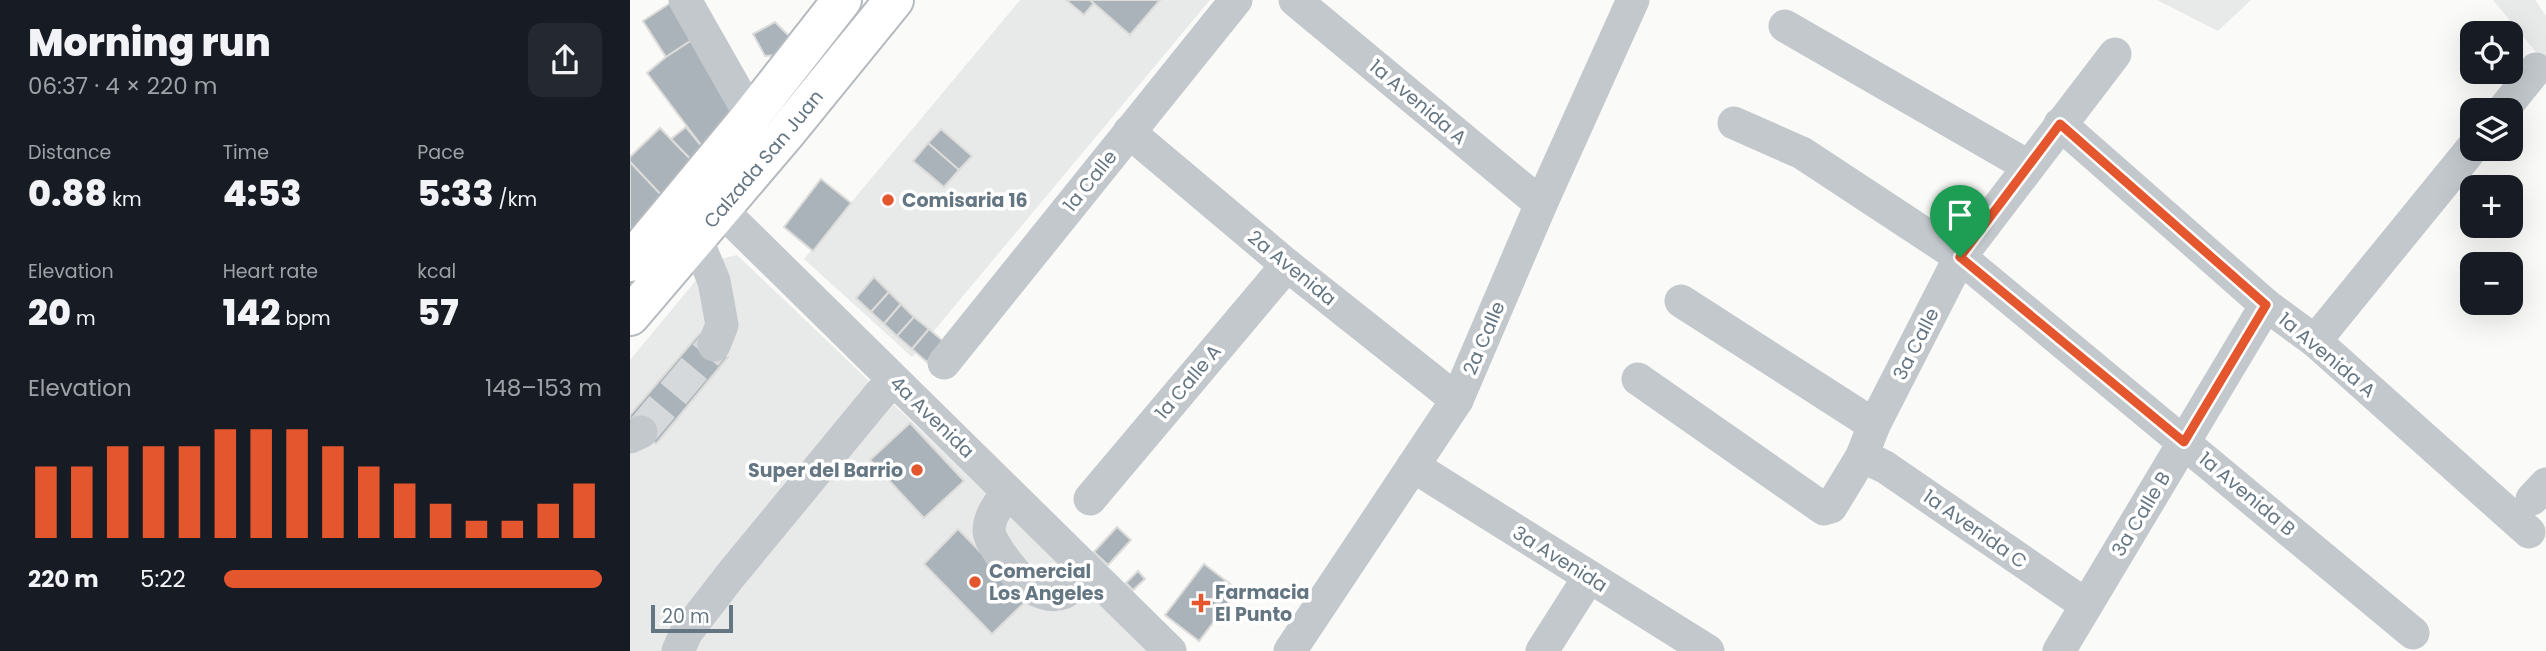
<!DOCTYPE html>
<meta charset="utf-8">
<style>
body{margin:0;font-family:Poppins,sans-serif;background:#242831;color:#f1f3f6;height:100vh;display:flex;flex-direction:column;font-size:26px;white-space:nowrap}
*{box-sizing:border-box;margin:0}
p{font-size:23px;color:#9ea1a6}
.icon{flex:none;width:38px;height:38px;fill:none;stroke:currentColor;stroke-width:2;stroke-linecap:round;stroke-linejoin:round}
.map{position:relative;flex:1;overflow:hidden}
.sheet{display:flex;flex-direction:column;background:#171b24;width:630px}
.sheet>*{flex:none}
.controls{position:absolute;left:1830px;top:21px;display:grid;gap:14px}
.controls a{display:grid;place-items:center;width:63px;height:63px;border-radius:14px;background:#171b24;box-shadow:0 7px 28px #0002;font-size:35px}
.scale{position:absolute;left:21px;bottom:18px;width:82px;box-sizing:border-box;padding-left:7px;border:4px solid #657683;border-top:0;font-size:19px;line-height:24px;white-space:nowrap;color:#657683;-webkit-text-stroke:5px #fff;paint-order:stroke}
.pin{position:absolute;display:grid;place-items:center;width:60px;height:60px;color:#fff;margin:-72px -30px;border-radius:50% 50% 50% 0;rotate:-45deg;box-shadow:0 0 7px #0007}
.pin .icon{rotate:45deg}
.round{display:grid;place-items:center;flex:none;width:74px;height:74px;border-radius:14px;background:#242831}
.summary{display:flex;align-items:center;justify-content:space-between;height:119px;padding:0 28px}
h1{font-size:38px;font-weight:800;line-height:52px}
.metrics{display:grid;grid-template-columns:repeat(3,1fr);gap:10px;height:119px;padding:7px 28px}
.metrics div{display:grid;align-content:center}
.metrics b{font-size:35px;font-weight:800}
.metrics small{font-size:19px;font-weight:400}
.metrics p{font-size:19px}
.chart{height:196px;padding:14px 28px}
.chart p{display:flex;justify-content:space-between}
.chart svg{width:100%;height:126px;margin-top:7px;stroke:#e4572e;stroke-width:6}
ul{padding:0 28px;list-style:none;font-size:23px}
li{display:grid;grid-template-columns:112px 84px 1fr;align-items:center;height:52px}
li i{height:18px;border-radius:9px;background:#e4572e}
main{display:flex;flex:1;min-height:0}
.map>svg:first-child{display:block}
.built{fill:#e8e9e9}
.building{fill:#aab3b9;stroke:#dcdcda;stroke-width:2}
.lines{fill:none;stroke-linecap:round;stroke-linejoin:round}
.minor-tunnel{stroke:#d5d9db;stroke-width:33;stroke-dasharray:33 17;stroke-linecap:butt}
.major-casing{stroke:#b5babe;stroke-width:42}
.minor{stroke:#c3c8cc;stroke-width:33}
.major{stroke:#fff;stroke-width:38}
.route-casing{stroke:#fff;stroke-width:14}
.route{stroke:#e4572e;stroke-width:9}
.poi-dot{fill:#e4572e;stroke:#fff;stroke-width:2.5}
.labels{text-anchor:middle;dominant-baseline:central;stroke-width:7;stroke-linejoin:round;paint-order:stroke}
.street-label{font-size:19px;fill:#657683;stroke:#fff}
.poi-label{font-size:19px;font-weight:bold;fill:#657683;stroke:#fff;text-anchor:start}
</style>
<main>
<section class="sheet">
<div class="summary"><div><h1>Morning run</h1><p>06:37 · 4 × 220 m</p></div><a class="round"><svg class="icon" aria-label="share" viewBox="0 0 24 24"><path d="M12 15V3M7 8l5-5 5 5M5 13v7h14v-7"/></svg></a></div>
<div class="metrics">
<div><p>Distance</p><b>0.88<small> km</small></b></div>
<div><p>Time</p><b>4:53</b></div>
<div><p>Pace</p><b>5:33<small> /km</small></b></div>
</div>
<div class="metrics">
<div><p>Elevation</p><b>20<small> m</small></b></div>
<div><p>Heart rate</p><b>142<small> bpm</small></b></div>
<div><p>kcal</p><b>57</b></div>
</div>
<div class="chart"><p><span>Elevation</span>148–153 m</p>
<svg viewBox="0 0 160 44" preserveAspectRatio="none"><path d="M5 44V19M15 44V19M25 44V12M35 44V12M45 44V12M55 44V6M65 44V6M75 44V6M85 44V12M95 44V19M105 44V25M115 44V32M125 44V38M135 44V38M145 44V32M155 44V25"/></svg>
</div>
<ul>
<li><b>220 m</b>5:22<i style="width:100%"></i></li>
</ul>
</section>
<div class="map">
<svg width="1916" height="651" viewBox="0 0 1916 651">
<rect width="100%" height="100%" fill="#fafaf8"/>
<g class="built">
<polygon points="390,0 580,0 282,357 174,259"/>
<polygon points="1527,0 1621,0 1588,31"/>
<polygon points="1863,0 1905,0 1916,16 1916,64"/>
<polygon points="107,255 522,651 0,651 0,360 82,261"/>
</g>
<g class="building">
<polygon points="45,0 68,36 36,57 13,21"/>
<polygon points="436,0 460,0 464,3 454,15"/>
<polygon points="460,0 530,0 500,35"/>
<polygon points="145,22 163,40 149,55 135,56 123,34"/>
<polygon points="68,36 105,111 77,153 17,73 36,57"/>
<polygon points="56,127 77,153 66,165 41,139"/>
<polygon points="30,128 66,165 33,197 0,162 0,157"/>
<polygon points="311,129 342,156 329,170 298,143"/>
<polygon points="298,143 329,170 314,187 283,161"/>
<polygon points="0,162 33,197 0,232"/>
<polygon points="191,179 221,203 183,251 154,227"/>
<polygon points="244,277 259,292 241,312 226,298"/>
<polygon points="259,292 271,304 254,324 241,312"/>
<polygon points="271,304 284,317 267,336 254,324"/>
<polygon points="284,317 299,329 282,349 267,336"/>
<polygon points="299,329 314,342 297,362 282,349"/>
<polygon points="70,333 98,357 26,444 0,423 0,415"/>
<polygon points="280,423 334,481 294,518 240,460"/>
<polygon points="487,527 501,540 478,565 464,552"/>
<polygon points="328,529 397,600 362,634 294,564"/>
<polygon points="574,564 608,590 569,641 535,615"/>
<polygon points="508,571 515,579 503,590 496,583"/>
</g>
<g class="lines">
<polyline class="minor-tunnel" points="11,432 84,345"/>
<g class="major-casing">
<g id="major">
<polyline points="0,262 121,116 212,0"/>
<path id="s1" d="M0 316 155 134 264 0"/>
</g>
</g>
<g class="minor">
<polyline points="55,0 121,116"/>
<polyline points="665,0 911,204"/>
<polyline points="1155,26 1398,166"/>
<polyline points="1873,110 1906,69"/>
<polyline points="1104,123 1172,153 1330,257 1783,633"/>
<polyline points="1430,124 1636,305 1685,341 1899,532"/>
<polyline points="499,132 657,265 827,400"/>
<polyline points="72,191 540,651"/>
<polyline points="66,238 84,281 92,325 84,345"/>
<polyline points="1051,301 1244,425"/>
<polyline points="1685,341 1843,147"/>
<polyline points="314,363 606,0"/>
<polyline points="1008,379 1194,509 1201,507 1232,456 1244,425 1330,257 1485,54"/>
<polyline points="0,437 11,432"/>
<polyline points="1232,456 1255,467 1456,605"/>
<polyline points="783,466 1078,651"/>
<path d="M378 492C369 504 359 516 359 531 360 545 390 581 402 588 411 593 423 597 433 593 442 589 451 578 459 572"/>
<polyline points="460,499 657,265"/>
<polyline points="1902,499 1916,484"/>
<polyline points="48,651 56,633 100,576 250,394 265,381"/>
<polyline points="660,651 827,400 911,204 1003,0"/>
<polyline points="912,651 959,577"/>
<polyline points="1429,651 1636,305"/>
</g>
<use href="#major" class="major"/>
</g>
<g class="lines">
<g class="route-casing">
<polygon id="route" points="1430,124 1636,305 1554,442 1330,257"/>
</g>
<use href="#route" class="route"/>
</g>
<g class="poi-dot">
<circle cx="258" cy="200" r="7"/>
<circle cx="287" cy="470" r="7"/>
<circle cx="345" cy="582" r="7"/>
<path d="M567.5 592.5h7v7h7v7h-7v7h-7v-7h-7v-7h7z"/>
</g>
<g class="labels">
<g class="street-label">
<text transform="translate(788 102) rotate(40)">1a Avenida A</text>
<text stroke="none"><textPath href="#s1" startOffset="206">Calzada San Juan</textPath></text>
<text transform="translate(460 181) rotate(-51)">1a Calle</text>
<text transform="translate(662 268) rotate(39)">2a Avenida</text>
<text transform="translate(854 338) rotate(-67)">2a Calle</text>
<text transform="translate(1286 344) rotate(-63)">3a Calle</text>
<text transform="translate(1697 355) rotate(40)">1a Avenida A</text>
<text transform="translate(558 382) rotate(-50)">1a Calle A</text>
<text transform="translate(302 417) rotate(44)">4a Avenida</text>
<text transform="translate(1617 494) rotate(40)">1a Avenida B</text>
<text transform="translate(1511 514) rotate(-59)">3a Calle B</text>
<text transform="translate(1345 529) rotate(35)">1a Avenida C</text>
<text transform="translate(930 559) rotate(32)">3a Avenida</text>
</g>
<g class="poi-label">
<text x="272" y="200">Comisaria 16</text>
<text x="273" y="470" text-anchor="end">Super del Barrio</text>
<text x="359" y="571">Comercial<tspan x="359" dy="22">Los Angeles</tspan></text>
<text x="585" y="592">Farmacia<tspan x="585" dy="22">El Punto</tspan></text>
</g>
</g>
</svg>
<div class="controls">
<a><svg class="icon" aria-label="locate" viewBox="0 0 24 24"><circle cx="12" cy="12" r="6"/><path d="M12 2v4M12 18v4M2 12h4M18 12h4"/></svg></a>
<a><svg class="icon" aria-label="layers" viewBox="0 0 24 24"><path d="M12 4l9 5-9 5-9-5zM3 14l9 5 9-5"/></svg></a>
<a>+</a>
<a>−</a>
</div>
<div class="scale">20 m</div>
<div class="pin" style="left:1330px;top:257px;background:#1e9e55"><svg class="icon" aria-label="arrive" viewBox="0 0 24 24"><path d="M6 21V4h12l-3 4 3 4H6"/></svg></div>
</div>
</main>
